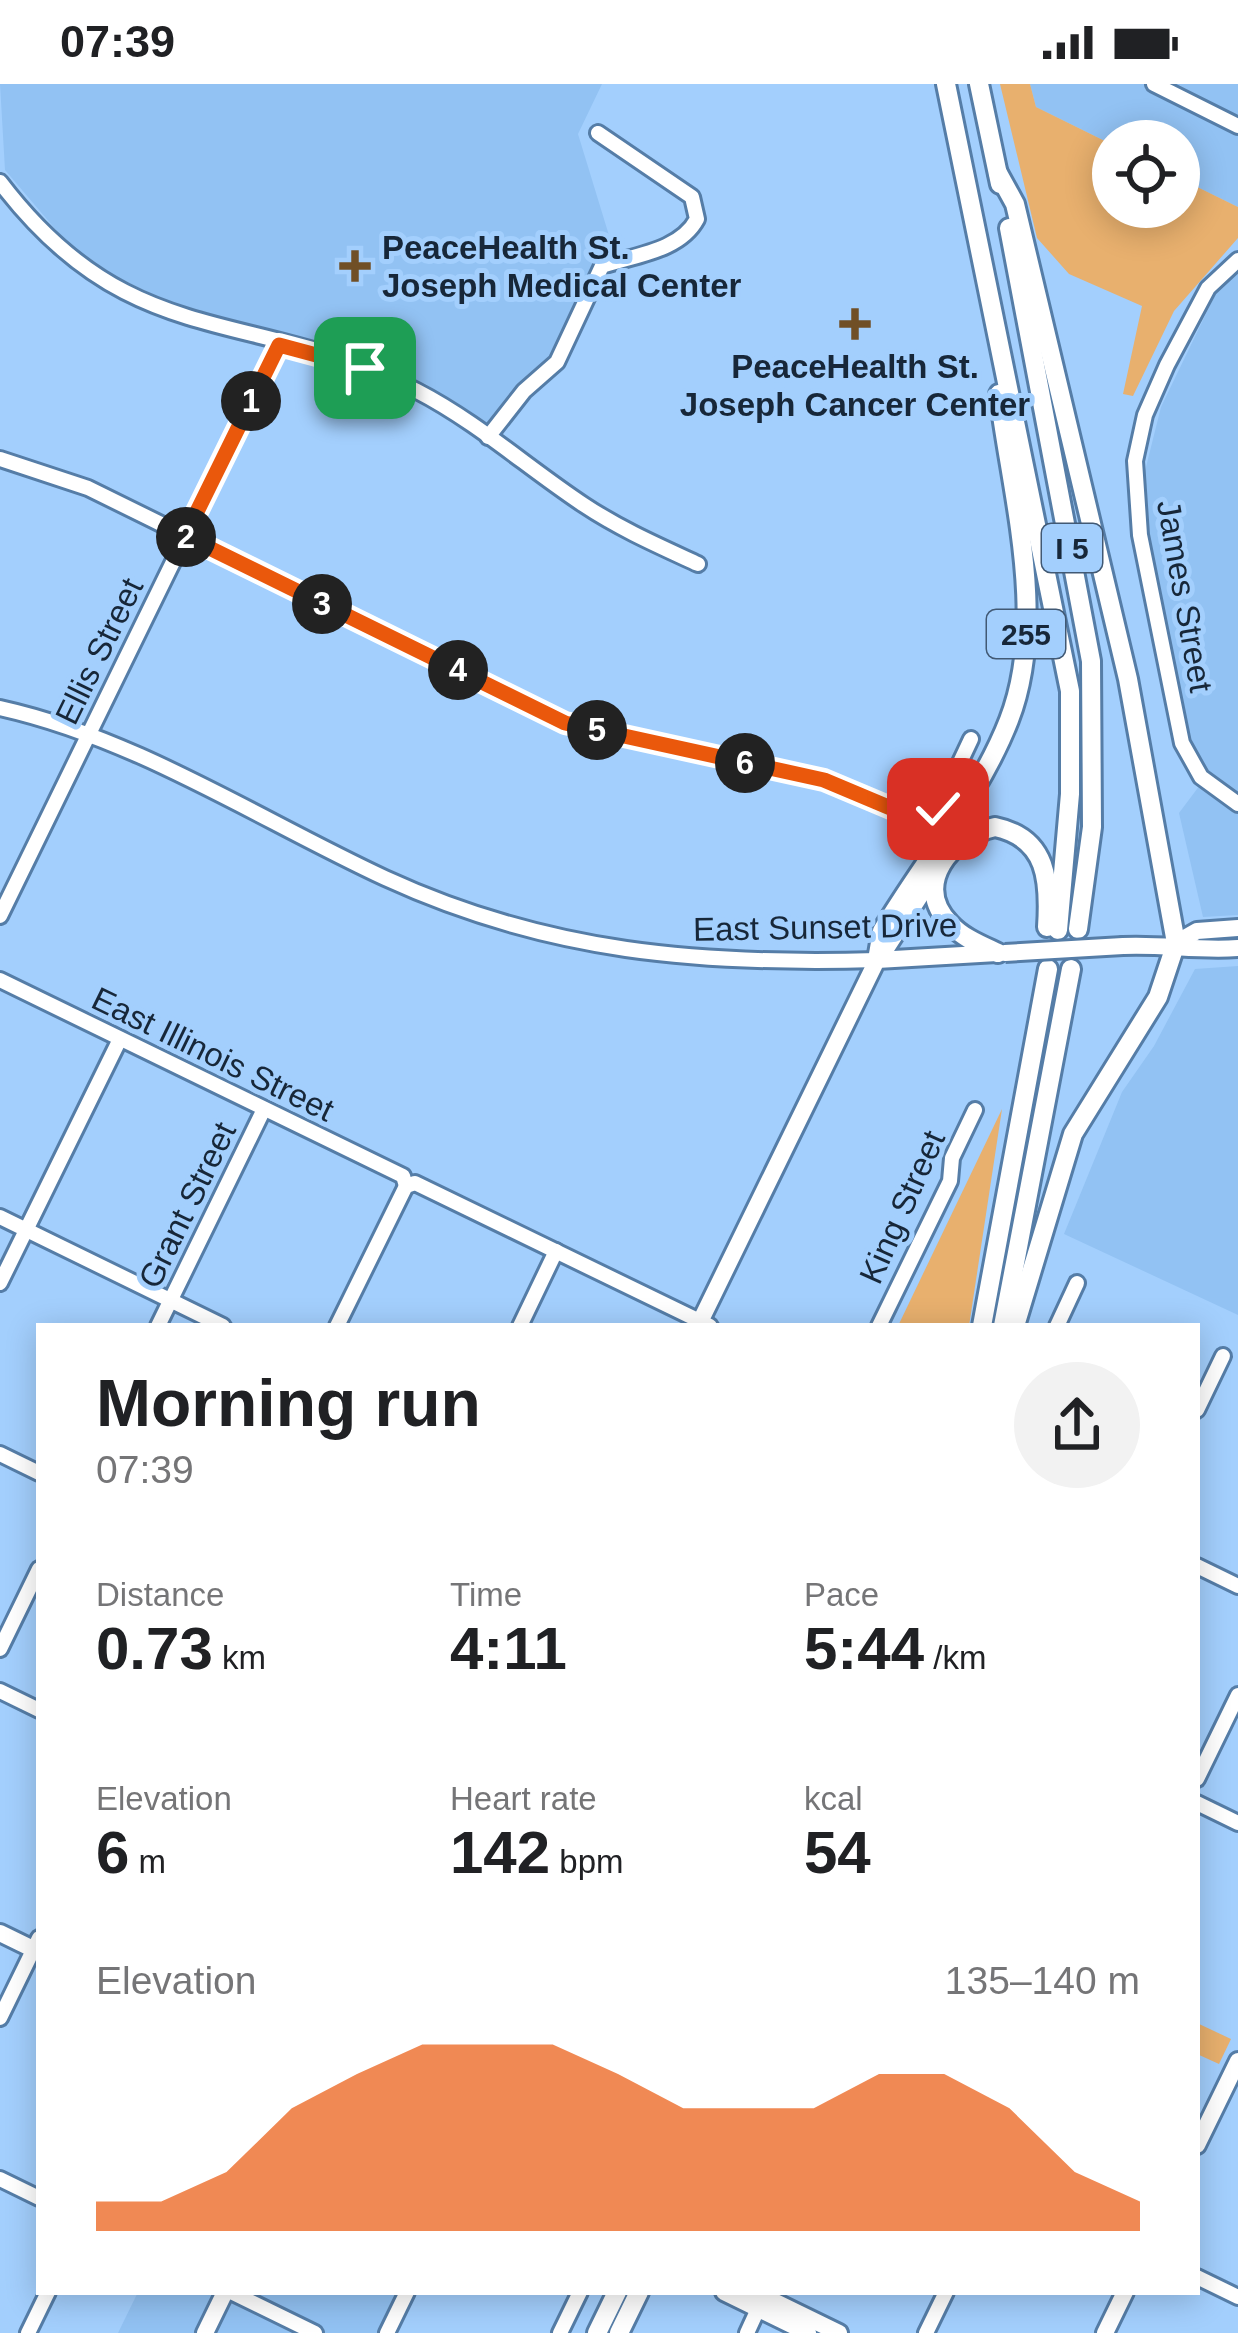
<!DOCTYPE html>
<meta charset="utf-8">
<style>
body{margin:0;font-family:Helvetica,sans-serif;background:#f2f2f2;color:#202124;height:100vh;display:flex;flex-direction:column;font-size:45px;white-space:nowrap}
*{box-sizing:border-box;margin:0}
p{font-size:39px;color:#757577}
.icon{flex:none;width:66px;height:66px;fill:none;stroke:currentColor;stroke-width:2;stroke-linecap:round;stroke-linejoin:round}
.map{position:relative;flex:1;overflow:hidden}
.details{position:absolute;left:36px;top:1239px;width:1164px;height:972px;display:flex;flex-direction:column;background:#fff;border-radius:0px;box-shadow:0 6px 30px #0003}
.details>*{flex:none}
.fabs{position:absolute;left:1092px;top:36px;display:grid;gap:24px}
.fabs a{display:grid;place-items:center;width:108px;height:108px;border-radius:50%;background:#fff;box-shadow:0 6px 30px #0003;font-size:60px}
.pin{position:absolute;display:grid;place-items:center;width:102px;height:102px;color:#fff;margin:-51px;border-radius:24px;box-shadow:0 6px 18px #0006}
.km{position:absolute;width:60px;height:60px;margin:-30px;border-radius:50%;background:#222;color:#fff;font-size:33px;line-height:60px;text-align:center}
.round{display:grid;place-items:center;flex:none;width:126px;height:126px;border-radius:63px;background:#f2f2f2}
.head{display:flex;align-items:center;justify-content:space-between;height:204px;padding:0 60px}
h1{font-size:66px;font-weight:600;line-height:90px}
.figures{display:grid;grid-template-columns:repeat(3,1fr);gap:18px;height:204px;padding:12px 60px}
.figures div{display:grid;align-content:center}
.figures b{font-size:60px;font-weight:600}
.figures small{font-size:33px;font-weight:400}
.figures p{font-size:33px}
.chart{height:336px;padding:24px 60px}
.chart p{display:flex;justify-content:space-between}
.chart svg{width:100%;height:216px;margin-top:12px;fill:#ea580c;opacity:.7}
.status{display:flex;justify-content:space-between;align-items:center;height:84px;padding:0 60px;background:#fff;direction:ltr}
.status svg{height:33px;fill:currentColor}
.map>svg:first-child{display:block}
.built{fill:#92c2f3}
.green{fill:#e8b06e}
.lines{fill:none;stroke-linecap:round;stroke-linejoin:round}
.minor-casing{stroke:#557da7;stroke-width:20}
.major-casing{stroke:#557da7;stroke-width:22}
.highway-casing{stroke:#557da7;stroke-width:24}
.minor{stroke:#fff;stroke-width:14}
.major{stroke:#fff;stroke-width:16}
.highway{stroke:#fff;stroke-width:18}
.major-bridge-casing{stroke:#557da7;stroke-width:22;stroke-linecap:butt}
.major-bridge{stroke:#fff;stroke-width:16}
.route-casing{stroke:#fff;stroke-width:24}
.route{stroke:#ea580c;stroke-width:15}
.poi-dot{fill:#704f26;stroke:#a3cffd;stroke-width:4.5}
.labels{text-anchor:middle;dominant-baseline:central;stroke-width:10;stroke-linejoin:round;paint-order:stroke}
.shield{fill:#a3cffd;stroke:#415974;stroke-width:3}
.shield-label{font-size:30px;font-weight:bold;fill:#172739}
.poi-label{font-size:33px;font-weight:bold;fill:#172739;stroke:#a3cffd;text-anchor:start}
.street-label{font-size:33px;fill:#172739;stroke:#a3cffd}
</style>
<div class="status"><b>07:39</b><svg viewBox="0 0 49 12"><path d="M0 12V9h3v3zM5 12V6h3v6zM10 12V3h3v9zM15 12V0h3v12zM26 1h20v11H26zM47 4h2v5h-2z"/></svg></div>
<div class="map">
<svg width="1238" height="2249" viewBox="0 0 1238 2249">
<rect width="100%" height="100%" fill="#a3cffd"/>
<g class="built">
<polygon points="0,0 602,0 578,50 615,171 563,282 526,313 498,352 426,300 326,259 183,225 115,192 68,160 5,86"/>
<polygon points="1030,0 1238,0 1238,123 1179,94 1179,57 1113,61 1036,23"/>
<polygon points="1238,185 1238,831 1203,833 1179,729 1200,701 1150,457 1145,387 1161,323 1216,209"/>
<polygon points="1238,882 1238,1231 1064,1150 1122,1008 1154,962 1195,885"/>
<polygon points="138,2208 407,2208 387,2249 118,2249"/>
</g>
<g class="green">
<polygon points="1000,0 1030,0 1036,23 1113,61 1113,123 1179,123 1179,94 1238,123 1238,154 1174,227 1133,312 1123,310 1142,222 1069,190 1037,154"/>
<polygon points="1002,1025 969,1242 898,1242"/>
<polygon points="1197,1939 1231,1955 1219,1980 1197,1970"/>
</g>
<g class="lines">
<g class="minor-casing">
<g id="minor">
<polyline points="1154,0 1238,42"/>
<path d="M0 98C132 272 252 221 417 307 477 338 528 384 584 421 620 445 659 462 698 480"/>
<polyline points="1238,176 1208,204 1167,281 1145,331 1135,377 1140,451 1182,659 1201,693 1238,720"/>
<path d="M488 353 524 307 557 278 602 182C635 171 680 167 697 135L692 113 598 49"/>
<polyline points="0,375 88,404 565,639 824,696 912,733 938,725 971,655"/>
<path d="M0 624C136 654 260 736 385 794 548 869 701 881 877 876"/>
<polyline points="0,832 279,261"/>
<polyline points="0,896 403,1092 406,1102 415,1099 710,1242"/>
<polyline points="0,1133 223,1242"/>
<polyline points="0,1199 120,955"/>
<polyline points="158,1242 264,1025"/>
<polyline points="337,1242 406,1102"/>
<polyline points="520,1242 556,1167"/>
<polyline points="879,1242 950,1097 952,1074 975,1026"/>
<polyline points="1057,1242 1077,1199"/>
<polyline points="1197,1326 1223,1272"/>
<polyline points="0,1370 39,1389"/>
<polyline points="1197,1482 1238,1502"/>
<polyline points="0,1565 39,1485"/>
<polyline points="0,1607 39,1626"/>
<polyline points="1197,1695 1238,1611"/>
<polyline points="1197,1719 1238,1739"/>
<polyline points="0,1934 39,1854"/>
<polyline points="0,2095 39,2114"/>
<polyline points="1197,2193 1238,2213"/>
<polyline points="231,2208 315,2249"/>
<polyline points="28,2249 48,2208"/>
<polyline points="387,2249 407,2208"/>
<polyline points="560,2249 580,2208"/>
<polyline points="747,2249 758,2225"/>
<polyline points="926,2249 946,2208"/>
</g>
</g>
<g class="major-casing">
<g id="major">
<polyline points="1176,859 1197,847 1238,844"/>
<path d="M1123 862C1163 860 1198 867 1238 864"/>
<polyline points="698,1242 877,876 997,869"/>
<polyline points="0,1849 39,1868"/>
<polyline points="1197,2061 1238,1977"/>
<polyline points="724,2208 808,2249"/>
<polyline points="755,2208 839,2249"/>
<polyline points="205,2249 225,2208"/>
<polyline points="1105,2249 1125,2208"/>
</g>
</g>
<g class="highway-casing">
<g id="highway">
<polyline points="946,0 1070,607 1070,710 1058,846"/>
<polyline points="979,0 1000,100"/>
<polyline points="998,89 1015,120 1128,595 1176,859 1158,913 1073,1050 1015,1242"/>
<polyline points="1009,144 1091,577 1092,743 1078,845"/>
<path d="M998 869C981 861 963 854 950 840 911 800 952 752 995 743 1048 754 1050 798 1047 843"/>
<polyline points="880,872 933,790"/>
<path d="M877 876 882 847C923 778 980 711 1009 636 1048 535 1012 413 999 310"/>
<polyline points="982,1242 1048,885"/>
<polyline points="1003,1242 1071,885"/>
<polyline points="597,2249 617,2208"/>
<polyline points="619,2249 639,2208"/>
</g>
</g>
<use href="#minor" class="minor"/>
<use href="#major" class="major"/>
<use href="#highway" class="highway"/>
<g class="major-bridge-casing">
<polyline id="major-bridge" points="1005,869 1123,862"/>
</g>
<use href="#major-bridge" class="major-bridge"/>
</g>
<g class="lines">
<g class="route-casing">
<polyline id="route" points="365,284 279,261 185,452 565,639 824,696 912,733 938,725"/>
</g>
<use href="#route" class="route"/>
</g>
<g class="poi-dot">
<path d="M349 164h12v12h12v12h-12v12h-12v-12h-12v-12h12z"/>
<path d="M849 222h12v12h12v12h-12v12h-12v-12h-12v-12h12z"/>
</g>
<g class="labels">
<g class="shield">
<rect x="1042" y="440" width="60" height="48" rx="9"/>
<rect x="987" y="526" width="78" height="48" rx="9"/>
</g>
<g class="shield-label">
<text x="1072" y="464">I 5</text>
<text x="1026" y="550">255</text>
</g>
<g class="poi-label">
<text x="382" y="163">PeaceHealth St.<tspan x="382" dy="38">Joseph Medical Center</tspan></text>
<text x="855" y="282" text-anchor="middle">PeaceHealth St.<tspan x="855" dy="38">Joseph Cancer Center</tspan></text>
</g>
<g class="street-label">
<text transform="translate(1185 512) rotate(80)">James Street</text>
<text transform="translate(99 567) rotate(-64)">Ellis Street</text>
<text transform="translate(825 843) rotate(-1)">East Sunset Drive</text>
<text transform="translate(213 970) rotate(26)">East Illinois Street</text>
<text transform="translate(187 1121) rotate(-64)">Grant Street</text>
<text transform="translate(902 1123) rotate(-66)">King Street</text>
</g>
</g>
</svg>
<div class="fabs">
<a><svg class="icon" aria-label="locate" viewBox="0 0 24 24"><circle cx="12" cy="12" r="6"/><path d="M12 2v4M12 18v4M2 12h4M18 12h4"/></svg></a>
</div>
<div class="pin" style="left:365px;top:284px;background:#1e9e55"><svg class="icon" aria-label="arrive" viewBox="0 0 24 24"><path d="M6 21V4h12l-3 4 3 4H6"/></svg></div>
<div class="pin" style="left:938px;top:725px;background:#d93025"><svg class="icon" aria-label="check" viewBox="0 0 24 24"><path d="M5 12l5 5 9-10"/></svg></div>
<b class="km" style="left:251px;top:317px">1</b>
<b class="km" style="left:186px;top:453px">2</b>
<b class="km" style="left:322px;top:520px">3</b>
<b class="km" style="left:458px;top:586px">4</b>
<b class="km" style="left:597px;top:646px">5</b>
<b class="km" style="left:745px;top:679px">6</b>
<section class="details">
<div class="head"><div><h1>Morning run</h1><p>07:39</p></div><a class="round"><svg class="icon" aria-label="share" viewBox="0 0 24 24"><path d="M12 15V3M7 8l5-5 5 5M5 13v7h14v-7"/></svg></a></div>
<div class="figures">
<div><p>Distance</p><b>0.73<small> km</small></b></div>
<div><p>Time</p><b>4:11</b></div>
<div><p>Pace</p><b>5:44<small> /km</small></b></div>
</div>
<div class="figures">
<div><p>Elevation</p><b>6<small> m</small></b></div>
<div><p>Heart rate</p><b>142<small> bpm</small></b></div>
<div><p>kcal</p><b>54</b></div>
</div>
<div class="chart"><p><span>Elevation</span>135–140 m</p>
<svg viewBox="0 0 160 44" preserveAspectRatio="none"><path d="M0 44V38L10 38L20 32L30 19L40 12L50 6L60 6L70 6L80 12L90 19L100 19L110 19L120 12L130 12L140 19L150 32L160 38V44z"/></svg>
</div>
</section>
</div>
